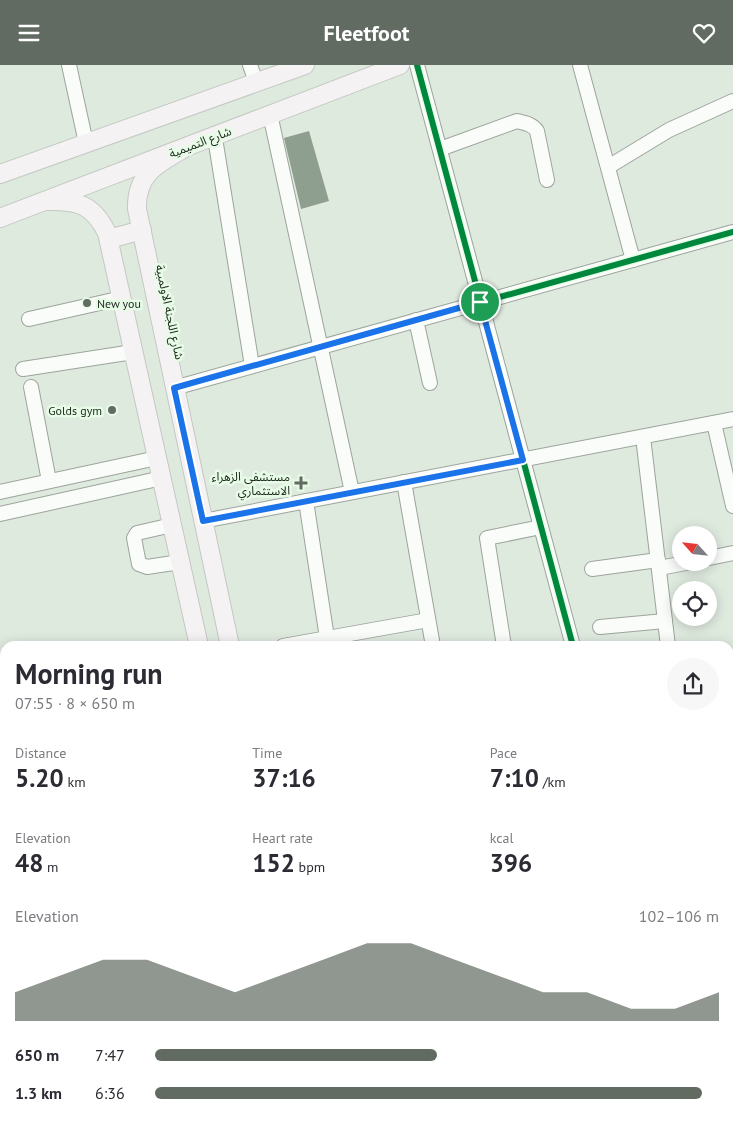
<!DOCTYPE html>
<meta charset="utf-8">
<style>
body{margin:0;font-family:"PT Sans","Noto Sans Arabic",sans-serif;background:#f7f7f7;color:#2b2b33;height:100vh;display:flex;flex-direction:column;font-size:19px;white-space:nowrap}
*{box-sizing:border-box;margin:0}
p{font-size:16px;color:#7c7c81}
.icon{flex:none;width:28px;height:28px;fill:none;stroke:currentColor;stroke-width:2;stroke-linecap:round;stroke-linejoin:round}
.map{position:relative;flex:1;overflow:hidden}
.panel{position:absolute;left:0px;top:576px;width:734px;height:481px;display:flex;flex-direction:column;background:#fff;border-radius:15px 15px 0 0;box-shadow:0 2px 12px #0003}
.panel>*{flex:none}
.needle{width:32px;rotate:297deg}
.tools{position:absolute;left:672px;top:461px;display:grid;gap:10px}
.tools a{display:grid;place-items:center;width:45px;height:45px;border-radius:50%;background:#fff;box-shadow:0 2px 12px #0003;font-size:25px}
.pin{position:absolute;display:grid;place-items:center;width:42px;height:42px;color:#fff;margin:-21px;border:2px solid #fff;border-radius:50%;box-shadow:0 1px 5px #0007}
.round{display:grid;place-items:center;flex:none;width:52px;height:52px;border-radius:26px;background:#f7f7f7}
.summary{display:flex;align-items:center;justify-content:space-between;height:85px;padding:0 15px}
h1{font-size:28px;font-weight:800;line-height:38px}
.metrics{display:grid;grid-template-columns:repeat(3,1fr);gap:8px;height:85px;padding:5px 15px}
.metrics div{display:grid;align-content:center}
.metrics b{font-size:25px;font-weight:800}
.metrics small{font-size:14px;font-weight:400}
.metrics p{font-size:14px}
.chart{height:140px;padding:10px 15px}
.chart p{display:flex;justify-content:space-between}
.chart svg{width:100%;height:90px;margin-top:5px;fill:#626b62;opacity:.7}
ul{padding:0 15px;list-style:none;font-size:16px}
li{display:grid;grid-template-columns:80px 60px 1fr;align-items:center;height:38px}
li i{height:12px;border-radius:6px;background:#626b62}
header{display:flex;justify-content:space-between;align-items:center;height:65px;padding:0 15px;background:#626b62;color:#fff;font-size:22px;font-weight:800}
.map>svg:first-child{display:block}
.building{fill:#8e9e8f}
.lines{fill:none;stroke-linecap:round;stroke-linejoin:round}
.minor-casing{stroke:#9ca49c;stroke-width:16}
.major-casing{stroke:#c3c8c3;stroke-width:20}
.minor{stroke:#fafcfa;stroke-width:14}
.major{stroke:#f5f2f3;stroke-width:18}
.cycleway-casing{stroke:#e7fce7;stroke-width:9}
.cycleway{stroke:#00873e;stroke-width:6}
.route-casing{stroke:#fff;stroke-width:10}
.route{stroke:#1a73e8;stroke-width:6}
.poi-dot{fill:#626b62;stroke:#e7fce7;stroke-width:2}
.labels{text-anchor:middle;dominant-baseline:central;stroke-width:5;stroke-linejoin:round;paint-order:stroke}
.street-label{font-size:12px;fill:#1e261e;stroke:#e7fce7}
.poi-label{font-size:12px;fill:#1e261e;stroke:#e7fce7;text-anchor:end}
</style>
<header><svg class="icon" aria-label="menu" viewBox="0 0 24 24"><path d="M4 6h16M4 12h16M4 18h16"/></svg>Fleetfoot<svg class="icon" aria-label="heart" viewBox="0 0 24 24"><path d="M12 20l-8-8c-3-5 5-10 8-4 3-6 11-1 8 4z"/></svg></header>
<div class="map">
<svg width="733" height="1057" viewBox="0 0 733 1057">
<rect width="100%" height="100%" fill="#dfeadf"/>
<polygon class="building" points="309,66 329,136 301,144 284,73"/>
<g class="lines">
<g class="minor-casing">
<g id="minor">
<polyline points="69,0 86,78"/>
<polyline points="250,0 256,17"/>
<polyline points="417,0 573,581"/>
<polyline points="580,0 633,195"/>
<polyline points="270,49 352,427"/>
<polyline points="215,73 252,301"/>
<path d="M440 84 517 56C525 58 532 59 537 66L547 115"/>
<polyline points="608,102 669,65 733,36"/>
<polyline points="29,254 122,233"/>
<polyline points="416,255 430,318"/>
<polyline points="23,304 133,287"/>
<polyline points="31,322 49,416"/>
<polyline points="174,323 733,167"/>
<polyline points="714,358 733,441"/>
<polyline points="643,372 668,581"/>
<polyline points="404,417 433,581"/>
<polyline points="0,427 157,393"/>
<polyline points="306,436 327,573"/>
<polyline points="0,449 162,413"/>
<polyline points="203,456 733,354"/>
<polyline points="172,460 137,468 134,473 139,499 147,502 180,497"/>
<polyline points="709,493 733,488"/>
<polyline points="659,503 686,498"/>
<polyline points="592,504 658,495"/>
<polyline points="600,562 665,556"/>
<polyline points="283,581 428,555"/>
<polyline points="504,581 487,473 541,462"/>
<polyline points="0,619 5,619"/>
<polyline points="0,635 5,636"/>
<polyline points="0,800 5,799"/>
<polyline points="729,825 733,845"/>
<polyline points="729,907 733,907"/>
<polyline points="729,983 733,982"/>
<polyline points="729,1037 733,1037"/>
<polyline points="0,1045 5,1044"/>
<polyline points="37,1052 37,1057"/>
<polyline points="97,1052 98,1057"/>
<polyline points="173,1052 173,1057"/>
<polyline points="237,1052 237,1057"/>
<polyline points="404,1052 405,1057"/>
<polyline points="482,1052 483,1057"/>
<polyline points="570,1052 571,1057"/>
<polyline points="595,1057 626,1052"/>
</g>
</g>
<g class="major-casing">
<g id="major">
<path d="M183 84C157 99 136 109 137 144L230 581"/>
<polyline points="0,109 305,0"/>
<path d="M46 136C77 135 93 139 107 168L199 581"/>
<polyline points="0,153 400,0"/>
<polyline points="109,174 142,165"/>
<polyline points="729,630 733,629"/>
<polyline points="729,647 733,646"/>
<polyline points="303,1052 304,1057"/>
<polyline points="330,1052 331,1057"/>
</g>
</g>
<use href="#minor" class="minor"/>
<use href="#major" class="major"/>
<g class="cycleway-casing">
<g id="cycleway">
<polyline points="417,0 573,581"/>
<polyline points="174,323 733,167"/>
</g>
</g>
<use href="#cycleway" class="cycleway"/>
</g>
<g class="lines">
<g class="route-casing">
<polygon id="route" points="480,237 523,395 203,456 174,323"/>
</g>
<use href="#route" class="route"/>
</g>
<g class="poi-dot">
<circle cx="87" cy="238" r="5"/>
<circle cx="112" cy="345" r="5"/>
<path d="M298.5 410.5h5v5h5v5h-5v5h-5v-5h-5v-5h5z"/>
</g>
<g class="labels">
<g class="street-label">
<text transform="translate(200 77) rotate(-21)">شارع التميمية</text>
<text transform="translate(170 247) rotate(78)">شارع اللجنة الاولمبية</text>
</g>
<g class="poi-label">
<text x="97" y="238" text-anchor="start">New you</text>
<text x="102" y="345">Golds gym</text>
<text x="290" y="411">مستشفى الزهراء<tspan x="290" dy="14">الاستثماري</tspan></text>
</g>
</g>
</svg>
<div class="tools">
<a><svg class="needle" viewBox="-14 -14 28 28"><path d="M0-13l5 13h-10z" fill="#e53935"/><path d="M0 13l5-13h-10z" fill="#7c7c81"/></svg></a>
<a><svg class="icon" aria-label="locate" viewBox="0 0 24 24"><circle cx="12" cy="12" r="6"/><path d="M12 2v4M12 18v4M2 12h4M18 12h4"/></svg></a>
</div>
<div class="pin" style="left:480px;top:237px;background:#1e9e55"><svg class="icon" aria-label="arrive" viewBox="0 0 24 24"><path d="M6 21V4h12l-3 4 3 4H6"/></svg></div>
<section class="panel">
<div class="summary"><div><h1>Morning run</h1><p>07:55 · 8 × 650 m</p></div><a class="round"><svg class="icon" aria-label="share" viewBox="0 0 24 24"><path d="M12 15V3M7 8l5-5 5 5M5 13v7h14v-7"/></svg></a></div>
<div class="metrics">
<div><p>Distance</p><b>5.20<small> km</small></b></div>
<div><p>Time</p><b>37:16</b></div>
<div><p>Pace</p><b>7:10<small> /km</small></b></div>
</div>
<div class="metrics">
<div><p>Elevation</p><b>48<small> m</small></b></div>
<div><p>Heart rate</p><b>152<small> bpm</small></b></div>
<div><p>kcal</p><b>396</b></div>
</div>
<div class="chart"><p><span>Elevation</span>102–106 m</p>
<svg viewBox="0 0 160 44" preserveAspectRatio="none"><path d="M0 44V30L10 22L20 14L30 14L40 22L50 30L60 22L70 14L80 6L90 6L100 14L110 22L120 30L130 30L140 38L150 38L160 30V44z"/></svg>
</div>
<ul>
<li><b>650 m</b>7:47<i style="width:50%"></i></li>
<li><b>1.3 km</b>6:36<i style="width:97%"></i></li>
</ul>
</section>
</div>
